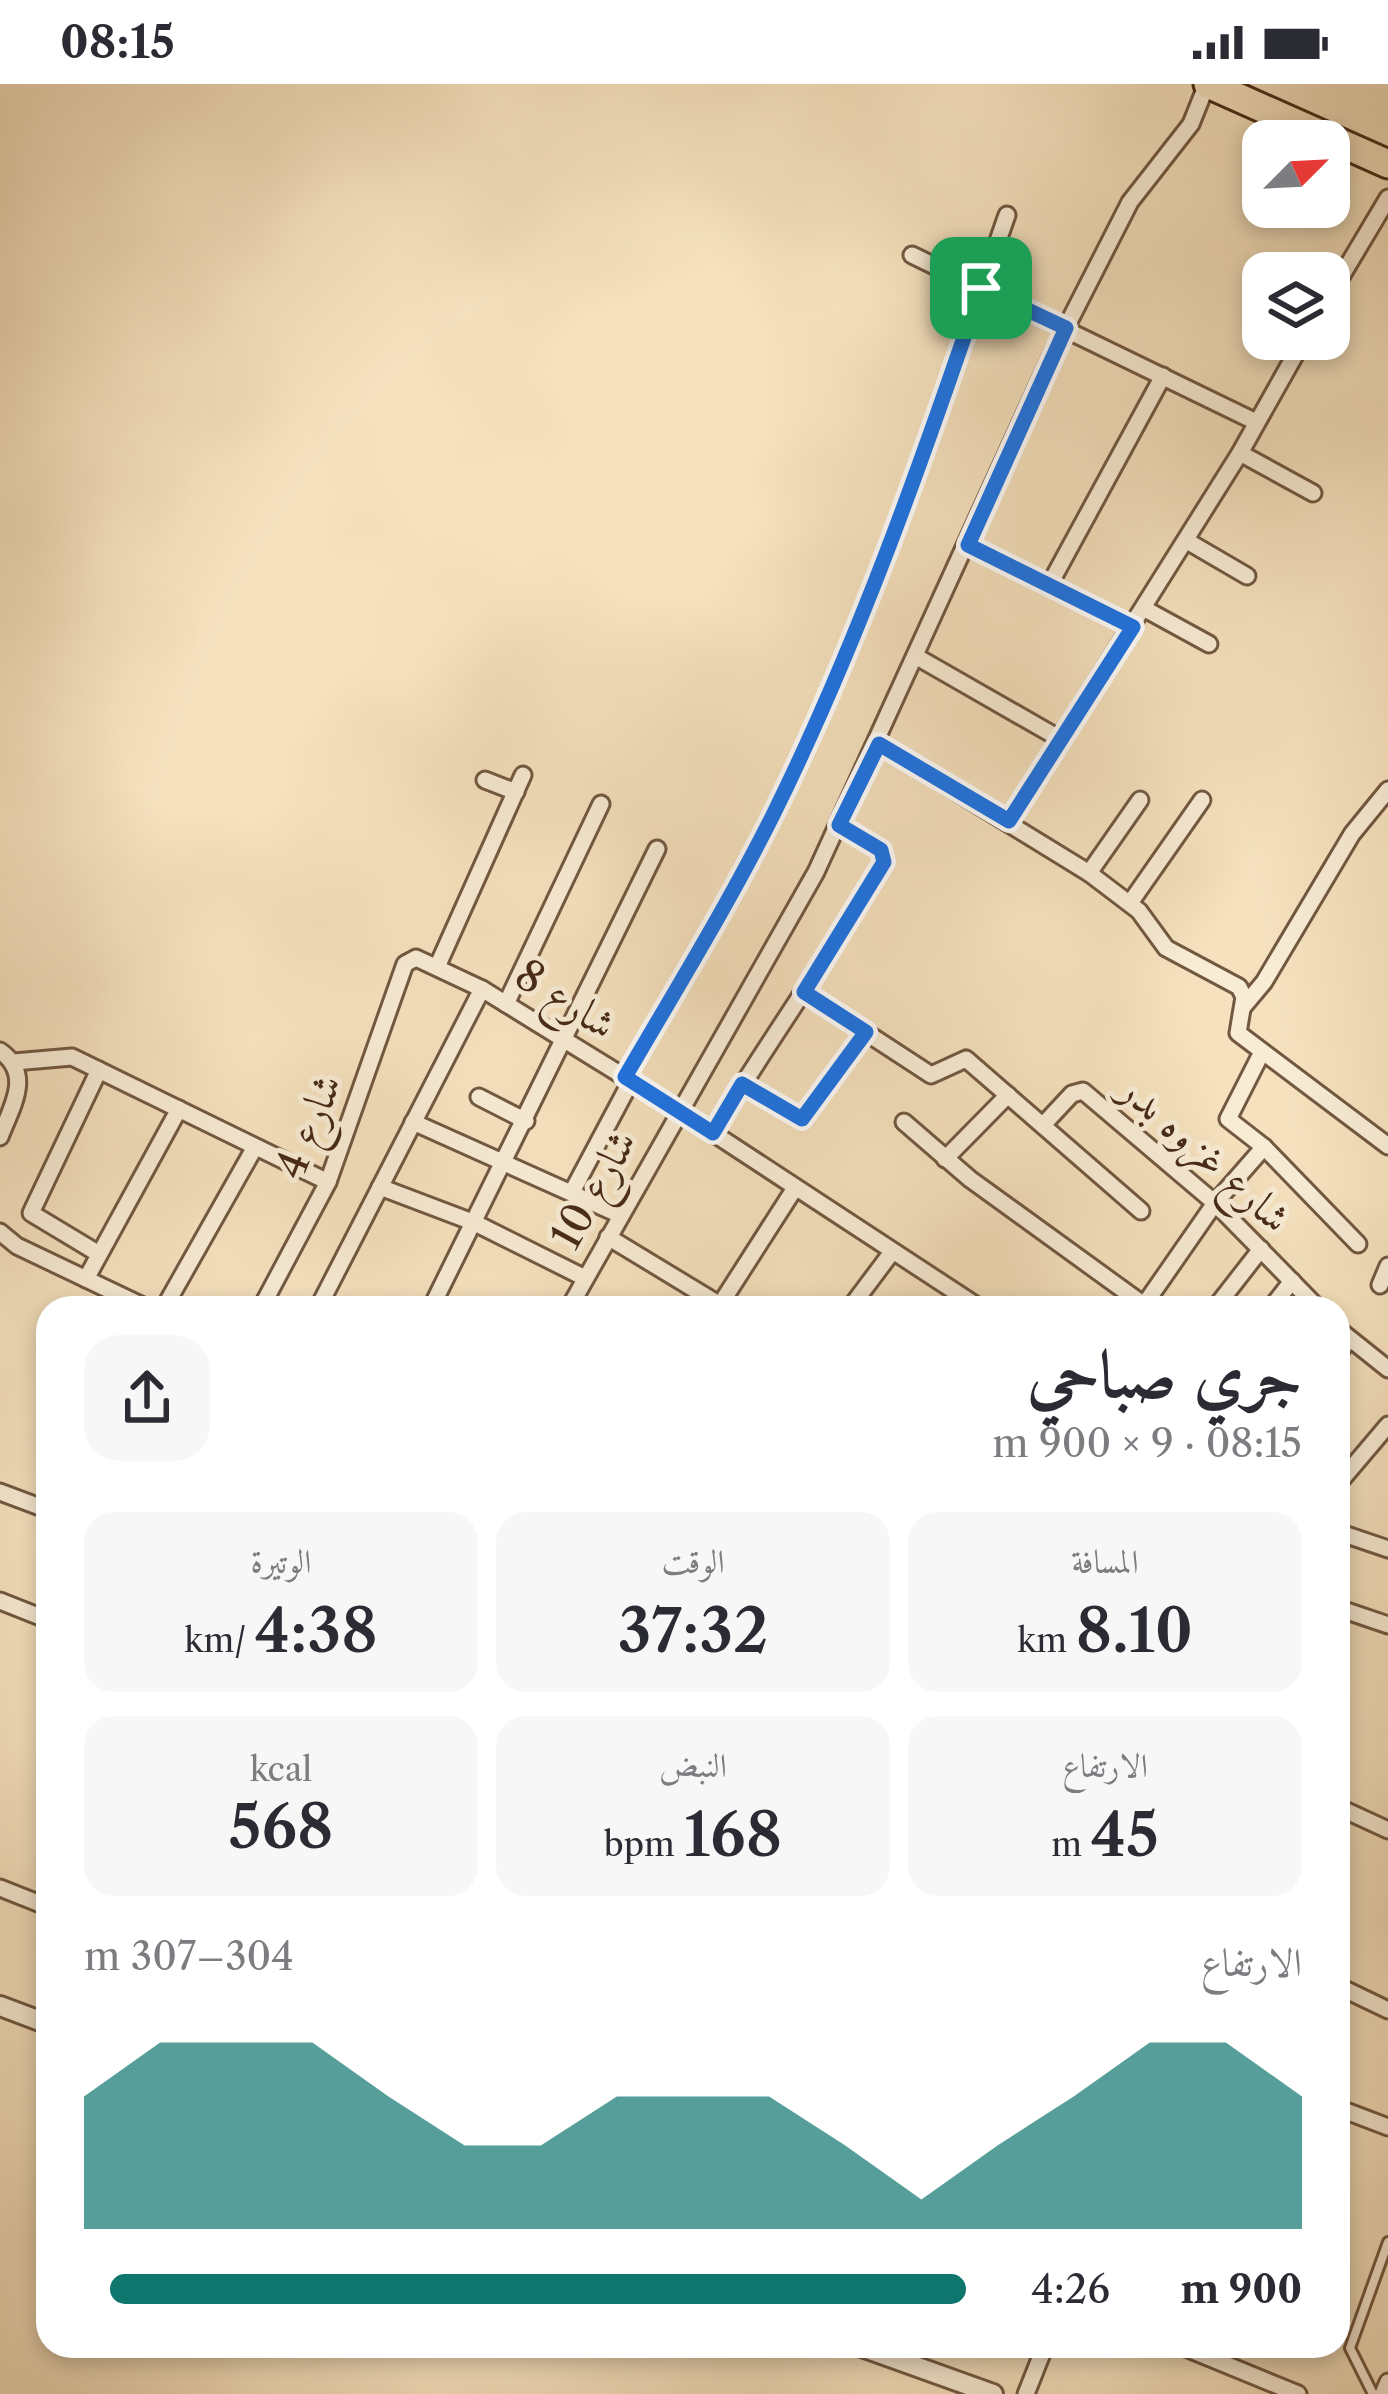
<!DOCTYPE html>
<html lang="ar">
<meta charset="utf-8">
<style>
body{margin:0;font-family:"Libre Caslon Text",Amiri,serif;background:#f7f7f7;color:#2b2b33;direction:rtl;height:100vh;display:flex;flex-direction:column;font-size:45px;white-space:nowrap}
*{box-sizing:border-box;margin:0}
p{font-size:39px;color:#7c7c81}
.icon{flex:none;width:66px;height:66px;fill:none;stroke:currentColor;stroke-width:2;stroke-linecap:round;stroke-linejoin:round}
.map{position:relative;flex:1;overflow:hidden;direction:ltr}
.panel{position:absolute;left:36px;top:1212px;width:1314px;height:1062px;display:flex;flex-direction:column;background:#fff;border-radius:36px;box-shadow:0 6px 18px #0003;direction:rtl}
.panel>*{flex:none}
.needle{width:78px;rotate:66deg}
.buttons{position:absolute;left:1242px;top:36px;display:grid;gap:24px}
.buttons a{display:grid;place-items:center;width:108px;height:108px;border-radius:24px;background:#fff;box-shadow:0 6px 18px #0003;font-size:60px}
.pin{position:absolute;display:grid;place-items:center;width:102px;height:102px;color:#fff;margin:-51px;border-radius:24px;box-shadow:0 6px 18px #0006}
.round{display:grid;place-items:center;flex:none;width:126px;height:126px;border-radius:36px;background:#f7f7f7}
.summary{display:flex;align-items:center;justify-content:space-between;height:204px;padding:0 48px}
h1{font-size:66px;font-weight:600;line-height:90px}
.metrics{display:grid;grid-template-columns:repeat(3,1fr);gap:18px;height:204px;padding:12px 48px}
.metrics div{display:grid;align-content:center;border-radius:30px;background:#f7f7f7;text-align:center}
.metrics b{font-size:60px;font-weight:600}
.metrics small{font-size:33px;font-weight:400}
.metrics p{font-size:33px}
.chart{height:336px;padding:24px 48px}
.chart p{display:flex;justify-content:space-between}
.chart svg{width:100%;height:216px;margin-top:12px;fill:#0f766e;opacity:.7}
ul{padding:0 48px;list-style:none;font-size:39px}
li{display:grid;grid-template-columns:192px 144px 1fr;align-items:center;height:90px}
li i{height:30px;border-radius:15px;background:#0f766e}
.status{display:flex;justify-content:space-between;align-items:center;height:84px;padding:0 60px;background:#fff;direction:ltr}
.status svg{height:33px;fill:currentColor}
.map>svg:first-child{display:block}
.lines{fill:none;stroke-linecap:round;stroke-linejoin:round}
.service-casing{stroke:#725841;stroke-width:14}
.minor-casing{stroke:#725841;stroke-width:21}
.tertiary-casing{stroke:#725841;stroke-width:24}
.motorway-casing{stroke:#472a17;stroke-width:33}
.service{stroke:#f8ecd5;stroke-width:8}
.minor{stroke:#f8ecd5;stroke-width:15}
.tertiary{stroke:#f8ecd5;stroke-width:18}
.motorway{stroke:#f5e1be;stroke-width:27}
.route-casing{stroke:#fff;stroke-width:24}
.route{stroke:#1a73e8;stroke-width:15}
.labels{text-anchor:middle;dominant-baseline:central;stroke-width:10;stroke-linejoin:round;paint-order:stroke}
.street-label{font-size:42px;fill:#472a17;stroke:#f8ecd5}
</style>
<div class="status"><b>08:15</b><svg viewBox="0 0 49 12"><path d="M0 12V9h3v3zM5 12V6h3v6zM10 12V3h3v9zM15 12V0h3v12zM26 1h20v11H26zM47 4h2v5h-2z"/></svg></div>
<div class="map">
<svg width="1388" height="2310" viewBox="0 0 1388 2310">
<rect width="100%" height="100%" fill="#f5e1be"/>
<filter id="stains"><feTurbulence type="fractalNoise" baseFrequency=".00167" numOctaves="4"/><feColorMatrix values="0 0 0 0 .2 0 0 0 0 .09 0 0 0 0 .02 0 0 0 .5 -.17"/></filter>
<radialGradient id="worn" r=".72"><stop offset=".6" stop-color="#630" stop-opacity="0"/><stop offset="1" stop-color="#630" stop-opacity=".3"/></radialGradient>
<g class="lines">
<g class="service-casing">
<polyline id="service" points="1373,2310 1350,2264 1388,2158"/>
</g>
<g class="minor-casing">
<g id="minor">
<polyline points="912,171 1254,337"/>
<polyline points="1329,213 1388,114"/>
<polyline points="1240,369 1313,409"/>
<polyline points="1187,457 1247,492"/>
<polyline points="967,461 1134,543"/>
<polyline points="1051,498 1163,292"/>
<polyline points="1145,525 1209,560"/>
<polyline points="917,573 1062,656"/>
<polyline points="879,660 1089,789 1139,827 1166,864 1239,903 1244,913 1238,949 1388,1062"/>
<polyline points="485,696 516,708"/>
<polyline points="1009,737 1240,369 1304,255"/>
<polyline points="1089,789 1140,716"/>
<polyline points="1130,819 1202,716"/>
<polyline points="437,883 523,691"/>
<polyline points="804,908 931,991 966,975 1141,1127"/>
<polyline points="506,920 601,720"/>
<polyline points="1243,923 1264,898 1352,750 1388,706"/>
<path d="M0 967C33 990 12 1022 0 1053"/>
<polyline points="1262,968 1228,1035 1264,1063 1358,1160"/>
<polyline points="14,978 72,973 328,1098"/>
<polyline points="99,986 31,1129 99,1170"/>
<path d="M625 993C675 907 728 821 772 732 869 538 936 334 1007 131"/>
<polyline points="742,1000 803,1035 866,948"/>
<polyline points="479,1013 526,1037"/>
<polyline points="413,1038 620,1131"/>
<polyline points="904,1038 970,1095 1144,1221"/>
<polyline points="1043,1041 1072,1010 1083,1007 1215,1119 1318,1224"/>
<path d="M713 1049C768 957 831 871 884 778L881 765 839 741"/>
<polyline points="945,1075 1008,1011"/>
<polyline points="380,1103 475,1139 585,1194"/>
<polyline points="572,1108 631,997"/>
<polyline points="0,1148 17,1162 147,1224"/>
<polyline points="608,1153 725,1224"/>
<polyline points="86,1195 179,1025"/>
<polyline points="1380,1201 1388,1182"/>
<polyline points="164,1224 255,1063"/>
<polyline points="261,1224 328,1098 405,880 416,874 482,905 678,1026 980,1224"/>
<polyline points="318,1224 482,905"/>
<polyline points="431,1224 657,765"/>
<polyline points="569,1224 816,788 1052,271 1130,118 1191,40 1207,0"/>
<polyline points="718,1224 795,1104"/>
<polyline points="850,1224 892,1168"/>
<polyline points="1142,1224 1215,1119 1264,1063"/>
<polyline points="1215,1224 1261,1165"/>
<polyline points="1271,1224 1292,1197"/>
<polyline points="1338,1245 1388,1285"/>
<polyline points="1338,1271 1348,1256"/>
<polyline points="1338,1400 1388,1341"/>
<polyline points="0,1408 48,1426"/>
<polyline points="1338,1448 1388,1465"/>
<polyline points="0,1517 48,1536"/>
<polyline points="1338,1524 1388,1541"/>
<polyline points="1338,1723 1388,1746"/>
<polyline points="0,1804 48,1823"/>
<polyline points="1338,1902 1388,1926"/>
<polyline points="1338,2024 1388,2043"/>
<polyline points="1181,2262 1298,2310"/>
<polyline points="1026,2310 1045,2262"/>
<polyline points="1383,2310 1388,2298"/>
</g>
</g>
<g class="tertiary-casing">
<g id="tertiary">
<polyline points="0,1922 48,1940"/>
<polyline points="859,2262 993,2310"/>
</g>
</g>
<g class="motorway-casing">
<polyline id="motorway" points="1208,0 1388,80"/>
</g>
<use href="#service" class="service"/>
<use href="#minor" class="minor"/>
<use href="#tertiary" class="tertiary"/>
<use href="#motorway" class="motorway"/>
</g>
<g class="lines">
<g class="route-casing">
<path id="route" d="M981 204 1066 244 968 461 1133 543 1009 737 879 660 839 741 881 766 884 778 804 908 866 948 802 1035 742 1000 713 1049 625 993C675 907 728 821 773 731 857 561 920 383 981 204Z"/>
</g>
<use href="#route" class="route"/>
</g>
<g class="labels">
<g class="street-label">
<text transform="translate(566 915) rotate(32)">شارع 8</text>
<text transform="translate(308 1042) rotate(-68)">شارع 4</text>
<text transform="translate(1206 1069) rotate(42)">شارع غزوه بدر</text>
<text transform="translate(593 1105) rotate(-61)">شارع 10</text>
</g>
</g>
<rect width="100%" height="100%" filter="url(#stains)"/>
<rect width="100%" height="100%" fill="url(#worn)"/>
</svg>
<div class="buttons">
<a><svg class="needle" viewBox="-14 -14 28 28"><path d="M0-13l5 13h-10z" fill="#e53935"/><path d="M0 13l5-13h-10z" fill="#7c7c81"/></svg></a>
<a><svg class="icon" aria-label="layers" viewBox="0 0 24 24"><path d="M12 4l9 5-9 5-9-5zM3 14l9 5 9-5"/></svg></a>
</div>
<div class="pin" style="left:981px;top:204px;background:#1e9e55"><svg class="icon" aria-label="arrive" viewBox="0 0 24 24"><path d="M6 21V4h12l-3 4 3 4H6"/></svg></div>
<section class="panel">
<div class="summary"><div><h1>جري صباحي</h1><p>08:15 · 9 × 900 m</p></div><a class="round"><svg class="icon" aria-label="share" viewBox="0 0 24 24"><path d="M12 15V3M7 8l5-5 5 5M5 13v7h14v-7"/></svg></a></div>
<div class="metrics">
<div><p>المسافة</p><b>8.10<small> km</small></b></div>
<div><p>الوقت</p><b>37:32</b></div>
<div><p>الوتيرة</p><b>4:38<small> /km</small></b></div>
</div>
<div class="metrics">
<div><p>الارتفاع</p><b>45<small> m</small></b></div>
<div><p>النبض</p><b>168<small> bpm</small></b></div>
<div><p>kcal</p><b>568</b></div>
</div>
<div class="chart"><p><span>الارتفاع</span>304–307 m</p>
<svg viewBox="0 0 160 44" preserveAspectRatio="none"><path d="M0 44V17L10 6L20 6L30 6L40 17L50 27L60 27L70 17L80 17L90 17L100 27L110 38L120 27L130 17L140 6L150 6L160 17V44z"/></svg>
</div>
<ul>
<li><b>900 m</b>4:26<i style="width:97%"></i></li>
</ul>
</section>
</div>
